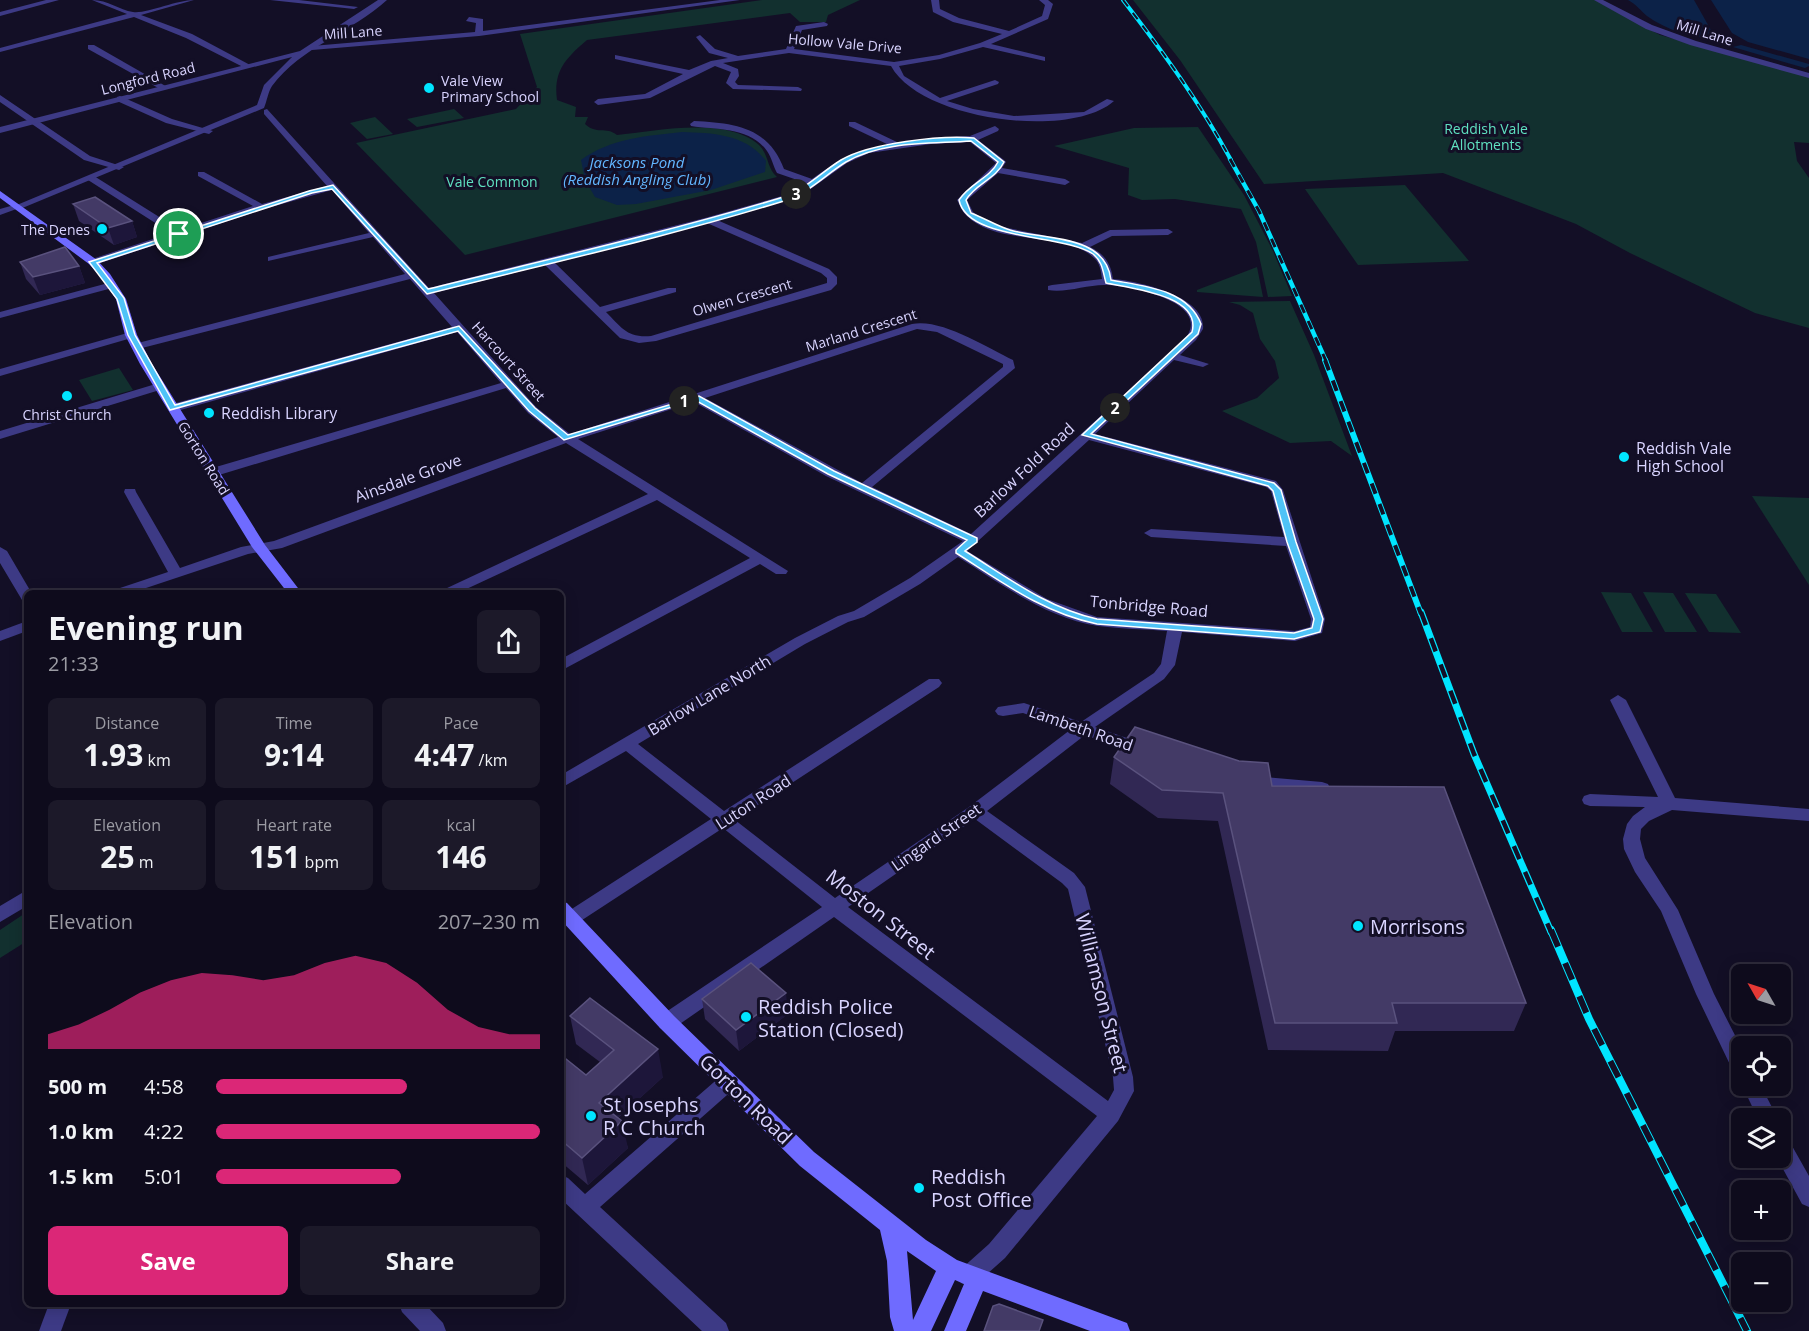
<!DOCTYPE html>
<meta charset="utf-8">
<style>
body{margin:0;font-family:"Open Sans",sans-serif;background:#1c1929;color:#f1f3f6;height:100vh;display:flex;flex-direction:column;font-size:22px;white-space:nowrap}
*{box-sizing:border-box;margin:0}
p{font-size:20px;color:#9b9ba3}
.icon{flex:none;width:33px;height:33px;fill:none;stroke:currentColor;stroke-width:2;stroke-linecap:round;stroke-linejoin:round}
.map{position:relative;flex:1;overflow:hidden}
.side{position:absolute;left:24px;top:590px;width:540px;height:717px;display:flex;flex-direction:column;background:#0e0b1c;border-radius:9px;box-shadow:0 3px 15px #0003,0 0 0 2px #2e2b3b}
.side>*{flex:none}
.needle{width:39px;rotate:309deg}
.buttons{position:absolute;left:1731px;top:964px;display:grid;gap:12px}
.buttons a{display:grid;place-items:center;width:60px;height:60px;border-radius:9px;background:#0e0b1c;box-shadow:0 3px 15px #0003,0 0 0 2px #2e2b3b;font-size:30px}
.pin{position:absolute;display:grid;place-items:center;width:51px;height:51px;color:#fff;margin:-26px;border:3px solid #fff;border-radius:50%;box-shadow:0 2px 6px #0007}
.km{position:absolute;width:30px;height:30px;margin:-15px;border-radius:50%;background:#222;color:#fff;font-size:16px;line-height:30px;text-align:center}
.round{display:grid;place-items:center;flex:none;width:63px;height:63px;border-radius:9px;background:#1c1929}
.head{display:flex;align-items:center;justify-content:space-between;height:102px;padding:0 24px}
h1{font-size:33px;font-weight:700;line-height:45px}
.stats{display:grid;grid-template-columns:repeat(3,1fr);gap:9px;height:102px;padding:6px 24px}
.stats div{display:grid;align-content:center;border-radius:9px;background:#1c1929;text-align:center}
.stats b{font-size:30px;font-weight:700}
.stats small{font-size:16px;font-weight:400}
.stats p{font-size:16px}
.chart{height:168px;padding:12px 24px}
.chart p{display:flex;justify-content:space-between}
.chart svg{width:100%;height:108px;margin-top:6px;fill:#db2777;opacity:.7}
.primary-button{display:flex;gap:12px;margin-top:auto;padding:12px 24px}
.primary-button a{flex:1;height:69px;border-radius:9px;background:#db2777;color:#fff;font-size:24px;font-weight:700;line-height:69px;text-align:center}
.primary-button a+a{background:#1c1929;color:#f1f3f6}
ul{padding:0 24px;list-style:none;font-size:20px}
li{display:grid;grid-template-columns:96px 72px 1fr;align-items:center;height:45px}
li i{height:15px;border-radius:8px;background:#db2777}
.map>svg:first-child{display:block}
.green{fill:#12302f}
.water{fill:#0c2248}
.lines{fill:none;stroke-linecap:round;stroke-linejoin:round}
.minor{fill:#3d3a85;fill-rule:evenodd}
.tertiary{fill:#3d3a85;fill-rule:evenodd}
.secondary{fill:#6f6bff;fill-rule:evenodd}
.rail-far4-casing{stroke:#00e5ff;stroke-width:4}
.rail-far3-casing{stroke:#00e5ff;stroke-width:4.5}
.rail-far2-casing{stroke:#00e5ff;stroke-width:6}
.rail-far1-casing{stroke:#00e5ff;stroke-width:7}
.rail-casing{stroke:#00e5ff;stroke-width:8}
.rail-far4{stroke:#130f26;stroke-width:2;stroke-dasharray:8;stroke-linecap:butt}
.rail-far3{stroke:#130f26;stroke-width:3;stroke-dasharray:9;stroke-linecap:butt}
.rail-far2{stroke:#130f26;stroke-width:4;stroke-dasharray:11;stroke-linecap:butt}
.rail-far1{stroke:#130f26;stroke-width:4.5;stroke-dasharray:14;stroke-linecap:butt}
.rail{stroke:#130f26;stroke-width:6;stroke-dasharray:18;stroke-linecap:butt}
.wall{fill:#312854}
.shaded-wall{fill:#1d163a}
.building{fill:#433a66;stroke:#5a527e;stroke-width:1.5}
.route{fill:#4fc3f7;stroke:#fff;stroke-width:1.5;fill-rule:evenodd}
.poi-dot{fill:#00e5ff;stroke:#130f26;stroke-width:2}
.labels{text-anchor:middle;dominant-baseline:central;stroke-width:6;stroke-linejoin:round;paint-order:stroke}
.far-street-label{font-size:14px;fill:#d9d4ff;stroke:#130f26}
.far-poi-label{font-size:14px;fill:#d9d4ff;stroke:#130f26;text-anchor:start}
.far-park-label{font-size:14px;fill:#5fe0c0;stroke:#130f26}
.far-water-label{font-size:15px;font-style:italic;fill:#62b6ff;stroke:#130f26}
.poi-label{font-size:16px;fill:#d9d4ff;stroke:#130f26;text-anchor:start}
.street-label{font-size:16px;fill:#d9d4ff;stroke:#130f26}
.near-street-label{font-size:20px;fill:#d9d4ff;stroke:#130f26}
.near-poi-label{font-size:20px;fill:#d9d4ff;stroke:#130f26;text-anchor:start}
</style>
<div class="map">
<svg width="1809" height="1331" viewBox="0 0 1809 1331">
<rect width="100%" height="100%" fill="#130f26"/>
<g class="green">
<path d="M762 0H860L828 15 826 22H800L790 13 587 40C566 58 553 71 557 100L576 107 575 117H588L585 124C596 135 606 126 617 135 657 131 726 116 759 145 769 155 767 169 777 177L465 255 356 143 516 109 537 87 520 34Z"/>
<polygon points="1133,0 1595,0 1660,35 1809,77 1809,143 1794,142 1797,161 1809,178 1809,328 1755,313 1630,253 1576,224 1443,173 1264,184 1180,60"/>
<polygon points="454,109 464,118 417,127 407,119"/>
<polygon points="375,117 393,134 367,139 350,123"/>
<polygon points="1198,127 1244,195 1273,251 1292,296 1268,297 1256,242 1241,209 1175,199 1142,200 1128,195 1129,168 1054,146 1134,128"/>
<polygon points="1405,185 1469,261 1358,265 1305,189"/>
<polygon points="1257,267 1263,297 1197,292 1197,290"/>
<polygon points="1290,301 1314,355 1352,456 1331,441 1290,443 1222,411 1257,398 1279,378 1275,361 1260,339 1253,313 1240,305 1229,302"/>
<polygon points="119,368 133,390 92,401 79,380"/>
<polygon points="1752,496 1809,498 1809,585"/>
<polygon points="1601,592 1631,593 1653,632 1622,632"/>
<polygon points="1643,592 1673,593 1697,632 1665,632"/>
<polygon points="1685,593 1716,594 1741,633 1709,632"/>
<polygon points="27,912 27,941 0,958 0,930"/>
</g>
<g class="water">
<path d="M1628 0H1694L1716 39C1693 38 1666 30 1647 16 1641 11 1636 4 1628 0Z"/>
<polygon points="1711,0 1809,0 1809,59 1748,42 1732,33"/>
<polygon points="1741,45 1809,64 1809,66 1805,68 1733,47"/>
<path d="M682 132C713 133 746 134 766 161L765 172 711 190 636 204 617 205 595 197 585 180 581 160C611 138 647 136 682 132Z"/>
</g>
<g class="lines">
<g class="minor">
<polygon points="46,0 59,0 0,16 0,12"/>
<path d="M92 0C108 0 119 10 133 12 147 14 176 0 194 0L141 15 192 34 252 66 245 68 186 38 134 17 0 52V48L127 14Z"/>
<polygon points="270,0 299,0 358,7 354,9"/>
<polygon points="720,0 740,0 479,36 312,50 308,48 312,46 475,32 476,23 466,21 469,17 483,19 483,31"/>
<path d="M931 0H939L940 9 959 18 1009 31 1042 16 1045 5 1039 0H1048L1053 4 1048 19 991 44 1045 57V61L983 47 940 59 899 66 904 76 940 98 995 80 999 82 998 84 947 101 973 109 1014 116 1084 112 1107 99 1114 101C1070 140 920 120 891 66L789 53 723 63 738 69 739 76 735 82 738 85 798 87 802 89 801 91 733 89 726 83 731 72 715 66 650 98 598 105 594 102 598 99 645 94 683 74 615 59V55L689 70 711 61 728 58 709 53 696 37 700 35 715 49 738 56 786 49 796 26 824 22 828 24 827 26 802 30 794 49 894 62 939 55 980 43 1002 34 953 22 933 12Z"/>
<polygon points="1594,0 1603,0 1652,25 1696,41 1809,73 1809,78 1690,45 1646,29"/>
<polygon points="88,45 94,45 169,88 162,90 88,49"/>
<polygon points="0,95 90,156 124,167 119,170 84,160 0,102"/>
<polygon points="120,96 172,119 213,131 209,134 166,123 117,101 117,97"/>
<path d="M267 109 429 288 705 218 782 196 806 183 777 173C773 166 772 158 767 151 750 127 717 130 691 126L690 124 694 121C735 123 768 127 784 169L812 179C839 160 856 150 889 145L849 126V122H855L899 143 931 138 970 136 995 126 999 129 998 131 978 140 1004 160 1006 162 1002 168 1065 179 1070 182 1065 185 998 173 967 200 973 212 986 221 1003 227 1082 243 1110 230 1168 229 1173 232 1168 235 1112 236 1090 247C1105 254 1111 264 1113 279 1137 281 1207 296 1203 329L1196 340 1180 355 1209 364 1203 367 1174 360 1095 434 1276 481 1283 490 1325 619 1322 633 1295 641 1182 632 1175 665 1164 679 1095 727 1147 745 1149 749 1147 753H1135L1085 735 987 811 1074 873 1085 887 1133 1077 1134 1091 1118 1121 1005 1258 977 1283 969 1286 961 1283 958 1276 961 1269 989 1244 1097 1116 834 917 674 1028 667 1030 660 1028 657 1022 660 1016 822 907 723 828 576 924 570 926 564 924 561 919 564 914 711 819 626 751 561 788V775L795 638 838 616 854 611 910 578 963 541 826 476 694 402 578 439 788 571 786 574H776L760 564 566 668 561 670V659L750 558 657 500 460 592H443L445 589 648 494 566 443 282 548 248 554 134 592H115L117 589 168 572 124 492 125 489H135L136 492 180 568 241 547 274 541 558 437 528 413 506 388 219 475H209L208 472 209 469 501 383 457 332 177 411H169V405L452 327 410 279 142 348H134V344L405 274 373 237 268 261V257L369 233 332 190 264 209 97 264H89V260L171 233 88 180V176H94L180 230 253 206 198 176V172H204L262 204 327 186 264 114V110ZM970 142 996 163 957 200C960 205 962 212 967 216 998 247 1065 230 1094 258 1100 263 1101 271 1102 279L1052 285 1048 286V290C1066 293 1086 285 1104 285 1131 285 1222 304 1180 344L971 534 872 487 1015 368 1013 360C986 347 941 318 912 324L570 434 536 407 434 293 545 265 620 338 639 343 656 341 831 290 837 284V277L829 269 717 220 805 193 847 163 869 153 931 144ZM707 223 821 273 827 278V283L651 336C627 338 622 328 606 312L676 292V288H668L600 307 554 262ZM917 329 937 332 1003 364V367L862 483 705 398ZM1089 440 1266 487 1271 491 1284 537 1151 529 1144 533 1151 537 1286 546 1311 619 1310 627 1295 631 1097 617 1047 599 967 551ZM958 557C1001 584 1046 618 1098 626 1121 629 1144 629 1167 631L1161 664 1154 673 1081 722 1024 703 998 707 995 711 998 715 1003 716 1023 713 1070 730 969 807 835 898 735 820 939 687 942 683 939 679H929L724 811 638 744 805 644 848 622 864 617 920 584ZM975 819 1062 883 1068 889 1113 1077 1114 1090 1108 1101 848 907Z"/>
<polygon points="14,205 22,207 0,215 0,209"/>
<polygon points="112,282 116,283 116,287 0,318 0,312"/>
<polygon points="131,332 137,335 135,337 0,376 0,369"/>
<polygon points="159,383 165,387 163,389 0,439 0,431"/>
<polygon points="0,547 7,551 31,592 27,592 27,601 22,600 0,563"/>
<polygon points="27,621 27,631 0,641 0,631"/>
<polygon points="1618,695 1626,700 1675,798 1809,809 1809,821 1672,810 1649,821 1641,829 1640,839 1645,858 1678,910 1714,994 1742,1049 1742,1077 1735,1075 1696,994 1661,911 1635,872 1624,849 1623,839 1627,824 1633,816 1645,807 1590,806 1584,804 1582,800 1584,796 1590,794 1658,797 1610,700"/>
<polygon points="1253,776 1322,782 1328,784 1330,788 1328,792 1322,794 1247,786 1245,782 1247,778"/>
<polygon points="27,890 27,906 0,922 0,906"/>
<polygon points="728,1074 735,1076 738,1082 735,1088 600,1207 726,1323 729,1331 702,1331 561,1199 561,1175 568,1178 585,1194 721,1076"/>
<polygon points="1742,1085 1761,1086 1778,1119 1758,1119"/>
<polygon points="1780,1134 1787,1137 1809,1176 1809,1207 1802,1204 1777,1158 1780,1158"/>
<polygon points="49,1304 71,1304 61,1331 39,1331"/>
<polygon points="399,1304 425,1304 443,1323 446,1331 420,1331 402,1312"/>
</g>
<path class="tertiary" d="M378 0H387C352 32 301 47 272 86 268 92 267 101 264 108L20 209 12 207 257 105 264 85 292 57 0 133V127L300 51Z"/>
<g class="secondary">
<polygon points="0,191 97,260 110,274 126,299 137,335 152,364 265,545 301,592 287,592 252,547 140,364 125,335 116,299 102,278 89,264 0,198"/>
<path d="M561 901 567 903 674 1016 814 1152 926 1240 957 1260 1127 1323 1130 1331H1090L983 1291 966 1331H944L964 1284 955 1280 931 1331H894L890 1317 887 1261 880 1230 800 1166 660 1028 561 920ZM907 1251 936 1271 913 1320Z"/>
</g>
<g class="rail-far4-casing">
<path id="rail-far4" d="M1123 0C1163 52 1200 103 1231 160"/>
</g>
<g class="rail-far3-casing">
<polyline id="rail-far3" points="1230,159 1259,211 1326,361"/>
</g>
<g class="rail-far2-casing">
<polyline id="rail-far2" points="1325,360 1421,614"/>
</g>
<g class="rail-far1-casing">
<polyline id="rail-far1" points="1421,612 1474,754 1551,932"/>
</g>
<g class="rail-casing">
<polyline id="rail" points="1551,930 1589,1019 1747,1331"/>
</g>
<use href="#rail-far4" class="rail-far4"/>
<use href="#rail-far3" class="rail-far3"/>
<use href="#rail-far2" class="rail-far2"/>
<use href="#rail-far1" class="rail-far1"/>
<use href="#rail" class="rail"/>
</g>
<g class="wall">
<polygon points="73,204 132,221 137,237 114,245 79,221"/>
<polygon points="20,262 79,266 85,283 40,295 26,279"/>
<polygon points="1114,757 1272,786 1526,1003 1514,1031 1395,1031 1388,1051 1268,1050 1218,821 1158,818 1110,784"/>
<polygon points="702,999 788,1014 739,1051 705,1019"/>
<polygon points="570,1016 663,1077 618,1118 628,1148 588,1185 561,1162 561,1055 586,1075 600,1062 576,1044"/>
</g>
<g class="shaded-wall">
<polygon points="132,221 137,237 114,245 108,228"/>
<polygon points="79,266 85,283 40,295 33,277"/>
<polygon points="786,993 788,1014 739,1051 736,1030"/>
<polygon points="658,1049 663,1077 605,1130 599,1103"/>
<polygon points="622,1121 628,1148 588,1185 582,1158"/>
</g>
<g class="building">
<polygon points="95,197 132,221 108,228 73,204"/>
<polygon points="65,247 79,266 33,277 20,262"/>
<polygon points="1135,727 1239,761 1268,763 1272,786 1444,787 1526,1003 1392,1003 1397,1023 1275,1023 1223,793 1162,790 1114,757"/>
<polygon points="751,963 786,993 736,1030 702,999"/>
<polygon points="590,998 658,1049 599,1103 622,1121 582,1158 561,1140 561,1055 586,1075 614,1050 570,1016"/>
<polygon points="999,1304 1043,1320 1039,1331 984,1331 993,1306"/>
</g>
<path class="route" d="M974 138 1004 162C996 179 975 184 966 200L971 213C984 218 997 226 1010 230 1045 240 1106 234 1111 280 1143 286 1188 289 1201 324L1198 334 1091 434 1274 483 1281 490 1296 542 1323 619 1320 632 1294 639 1097 624C1043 613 1002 582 956 553V550L967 540 828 474 695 400 564 440 529 411 458 331 170 410 128 335 117 299 89 262 309 191 333 185 428 289C545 260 664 233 780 198 804 191 820 173 841 160 870 143 941 135 974 138ZM971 141 998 162C990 178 969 184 959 200 967 241 1064 234 1093 254 1103 262 1103 273 1106 283 1129 288 1202 295 1192 332L1082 435 1268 486 1273 491 1287 542 1314 619 1312 628 1294 633 1097 619C1047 608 1007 577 965 551L977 542V538L834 471 699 396 568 435 535 408 459 326 175 405 135 335 124 298 97 263 312 193 332 189 427 294C546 264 667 237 784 201 809 193 825 175 846 162 882 141 930 144 971 141Z"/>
<g class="poi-dot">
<circle cx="429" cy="88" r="6"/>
<circle cx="102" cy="229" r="6"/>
<circle cx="67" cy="396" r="6"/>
<circle cx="209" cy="413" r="6"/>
<circle cx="1624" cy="457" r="6"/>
<circle cx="1358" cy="926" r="6"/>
<circle cx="746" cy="1017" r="6"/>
<circle cx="591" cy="1116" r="6"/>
<circle cx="919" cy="1188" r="6"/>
</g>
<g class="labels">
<g class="far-street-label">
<text transform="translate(353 32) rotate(-4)">Mill Lane</text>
<text transform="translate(1705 32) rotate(17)">Mill Lane</text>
<text transform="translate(845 43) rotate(5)">Hollow Vale Drive</text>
<text transform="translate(148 78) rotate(-14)">Longford Road</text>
<text transform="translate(742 297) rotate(-16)">Olwen Crescent</text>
<text transform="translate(861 330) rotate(-17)">Marland Crescent</text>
<text transform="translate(509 361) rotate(48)">Harcourt Street</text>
<text transform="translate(204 458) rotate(58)">Gorton Road</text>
</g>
<g class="far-poi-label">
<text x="441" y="80">Vale View<tspan x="441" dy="16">Primary School</tspan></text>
<text x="90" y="229" text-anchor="end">The Denes</text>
<text x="67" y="414" text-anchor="middle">Christ Church</text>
</g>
<g class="far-park-label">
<text x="1486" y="128">Reddish Vale<tspan x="1486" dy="16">Allotments</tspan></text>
<text x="492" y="181">Vale Common</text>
</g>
<g class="far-water-label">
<text x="637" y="162">Jacksons Pond<tspan x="637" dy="17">(Reddish Angling Club)</tspan></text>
</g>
<g class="poi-label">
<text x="221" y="413">Reddish Library</text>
<text x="1636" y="448">Reddish Vale<tspan x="1636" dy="18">High School</tspan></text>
</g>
<g class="street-label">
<text transform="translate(1024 470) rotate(-43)">Barlow Fold Road</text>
<text transform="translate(408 478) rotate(-20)">Ainsdale Grove</text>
<text transform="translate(1149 606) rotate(5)">Tonbridge Road</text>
<text transform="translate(709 695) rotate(-31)">Barlow Lane North</text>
<text transform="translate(1081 728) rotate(19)">Lambeth Road</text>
<text transform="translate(753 802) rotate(-33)">Luton Road</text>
<text transform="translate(936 837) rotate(-35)">Lingard Street</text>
</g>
<g class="near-street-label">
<text transform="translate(881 914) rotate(38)">Moston Street</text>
<text transform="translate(1102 993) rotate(76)">Williamson Street</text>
<text transform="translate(746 1099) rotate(44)">Gorton Road</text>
</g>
<g class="near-poi-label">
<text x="1370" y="926">Morrisons</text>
<text x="758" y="1006">Reddish Police<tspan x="758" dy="23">Station (Closed)</tspan></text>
<text x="603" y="1104">St Josephs<tspan x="603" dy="23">R C Church</tspan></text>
<text x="931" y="1176">Reddish<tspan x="931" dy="23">Post Office</tspan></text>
</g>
</g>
</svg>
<div class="buttons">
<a><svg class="needle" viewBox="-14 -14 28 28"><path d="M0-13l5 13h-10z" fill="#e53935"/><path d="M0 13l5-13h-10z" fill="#9b9ba3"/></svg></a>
<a><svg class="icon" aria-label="locate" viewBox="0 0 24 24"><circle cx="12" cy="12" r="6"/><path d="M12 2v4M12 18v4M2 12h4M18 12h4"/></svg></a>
<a><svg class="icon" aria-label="layers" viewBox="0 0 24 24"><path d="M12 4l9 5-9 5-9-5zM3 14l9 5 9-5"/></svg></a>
<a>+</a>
<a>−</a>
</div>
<div class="pin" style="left:179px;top:234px;background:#1e9e55"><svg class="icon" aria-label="arrive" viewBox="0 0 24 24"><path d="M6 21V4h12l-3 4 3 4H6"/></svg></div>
<b class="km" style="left:684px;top:401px">1</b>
<b class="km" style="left:1115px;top:408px">2</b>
<b class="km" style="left:796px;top:194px">3</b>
<section class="side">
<div class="head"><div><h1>Evening run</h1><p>21:33</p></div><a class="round"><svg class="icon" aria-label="share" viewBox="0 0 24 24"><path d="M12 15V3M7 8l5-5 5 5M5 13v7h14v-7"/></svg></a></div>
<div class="stats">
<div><p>Distance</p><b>1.93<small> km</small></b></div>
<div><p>Time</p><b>9:14</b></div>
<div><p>Pace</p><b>4:47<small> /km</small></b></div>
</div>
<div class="stats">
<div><p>Elevation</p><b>25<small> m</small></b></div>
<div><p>Heart rate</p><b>151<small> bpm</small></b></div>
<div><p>kcal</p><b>146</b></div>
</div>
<div class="chart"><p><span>Elevation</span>207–230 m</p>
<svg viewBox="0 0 160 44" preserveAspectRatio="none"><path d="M0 44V38L10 34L20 28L30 21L40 16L50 13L60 14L70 16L80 14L90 9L100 6L110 9L120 17L130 28L140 35L150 38L160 38V44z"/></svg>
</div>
<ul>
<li><b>500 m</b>4:58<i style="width:59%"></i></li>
<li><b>1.0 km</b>4:22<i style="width:100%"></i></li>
<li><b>1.5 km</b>5:01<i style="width:57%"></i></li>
</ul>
<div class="primary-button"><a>Save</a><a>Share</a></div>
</section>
</div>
